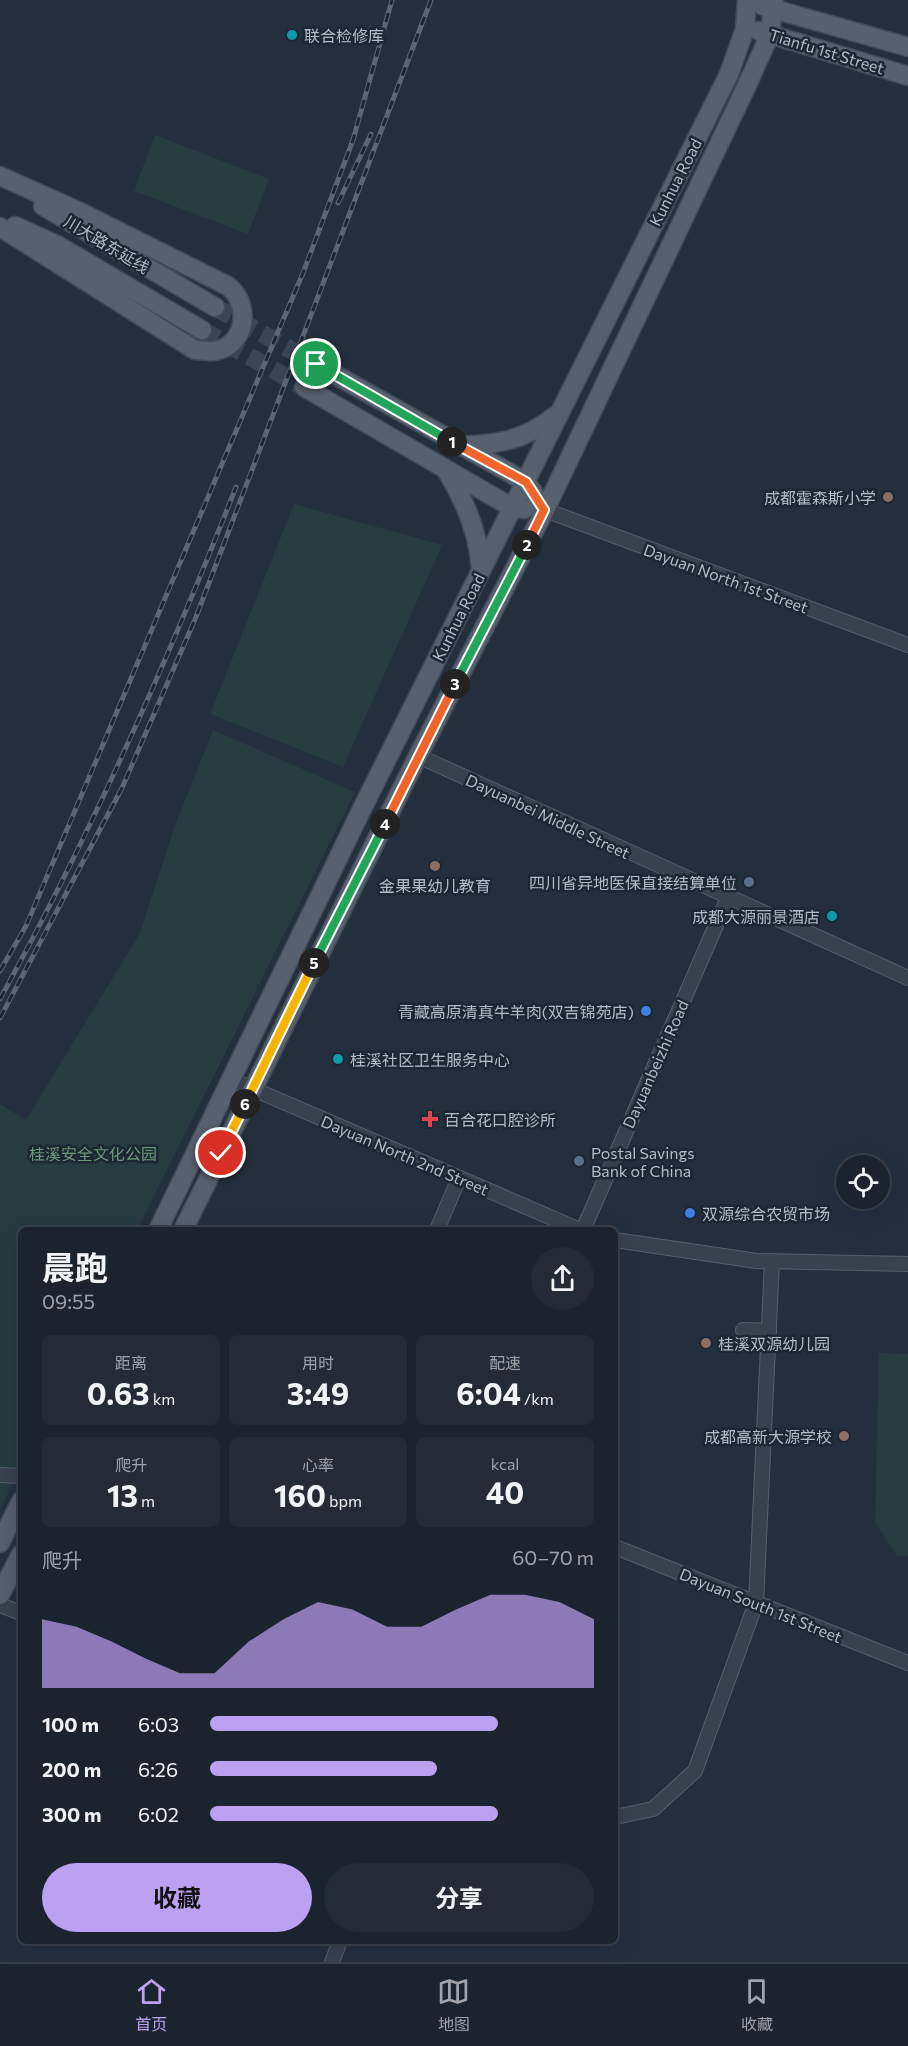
<!DOCTYPE html>
<html lang="zh">
<meta charset="utf-8">
<style>
body{margin:0;font-family:Commissioner,"Noto Sans SC",sans-serif;background:#242b36;color:#f1f3f6;height:100vh;display:flex;flex-direction:column;font-size:22px;white-space:nowrap}
*{box-sizing:border-box;margin:0}
p{font-size:20px;color:#a0a4aa}
.icon{flex:none;width:33px;height:33px;fill:none;stroke:currentColor;stroke-width:2;stroke-linecap:round;stroke-linejoin:round}
.map{position:relative;flex:1;overflow:hidden}
.side{position:absolute;left:18px;top:1227px;width:600px;height:717px;display:flex;flex-direction:column;background:#1b232e;border-radius:9px;box-shadow:0 6px 24px #0002,0 0 0 2px #39404a}
.side>*{flex:none}
.tools{position:absolute;left:836px;top:1155px;display:grid;gap:12px}
.tools a{display:grid;place-items:center;width:54px;height:54px;border-radius:50%;background:#1b232e;box-shadow:0 6px 24px #0002,0 0 0 2px #39404a;font-size:30px}
.pin{position:absolute;display:grid;place-items:center;width:51px;height:51px;color:#fff;margin:-26px;border:3px solid #fff;border-radius:50%;box-shadow:0 2px 6px #0007}
.km{position:absolute;width:30px;height:30px;margin:-15px;border-radius:50%;background:#222;color:#fff;font-size:16px;line-height:30px;text-align:center}
.round{display:grid;place-items:center;flex:none;width:63px;height:63px;border-radius:32px;background:#242b36}
.overview{display:flex;align-items:center;justify-content:space-between;height:102px;padding:0 24px}
h1{font-size:33px;font-weight:700;line-height:45px}
.metrics{display:grid;grid-template-columns:repeat(3,1fr);gap:9px;height:102px;padding:6px 24px}
.metrics div{display:grid;align-content:center;border-radius:9px;background:#242b36;text-align:center}
.metrics b{font-size:30px;font-weight:700}
.metrics small{font-size:16px;font-weight:400}
.metrics p{font-size:16px}
.chart{height:168px;padding:12px 24px}
.chart p{display:flex;justify-content:space-between}
.chart svg{width:100%;height:108px;margin-top:6px;fill:#bca0f2;opacity:.7}
.cta{display:flex;gap:12px;margin-top:auto;padding:12px 24px}
.cta a{flex:1;height:69px;border-radius:36px;background:#bca0f2;color:#111;font-size:24px;font-weight:700;line-height:69px;text-align:center}
.cta a+a{background:#242b36;color:#f1f3f6}
ul{padding:0 24px;list-style:none;font-size:20px}
li{display:grid;grid-template-columns:96px 72px 1fr;align-items:center;height:45px}
li i{height:15px;border-radius:8px;background:#bca0f2}
.dock{display:flex;justify-content:space-around;align-items:center;height:84px;border-top:2px solid #39404a;background:#1b232e;font-size:16px;color:#a0a4aa}
.dock a{display:grid;justify-items:center;gap:3px}
.dock .active{color:#bca0f2}
.map>svg:first-child{display:block}
.green{fill:#263c3f}
.lines{fill:none;stroke-linecap:round;stroke-linejoin:round}
.major-tunnel{stroke:#3a4453;stroke-width:18;stroke-dasharray:18 9;stroke-linecap:butt}
.minor-casing{stroke:#565f6c;stroke-width:16}
.major-casing{stroke:#414a57;stroke-width:21}
.minor{stroke:#38414e;stroke-width:14}
.major{stroke:#56606e;stroke-width:18}
.rail-casing{stroke:#5a6575;stroke-width:5}
.rail{stroke:#1d2633;stroke-width:3;stroke-dasharray:9;stroke-linecap:butt}
.split-1-casing{stroke:#fff;stroke-width:12}
.split-2-casing{stroke:#fff;stroke-width:12}
.split-3-casing{stroke:#fff;stroke-width:12}
.split-4-casing{stroke:#fff;stroke-width:12}
.split-5-casing{stroke:#fff;stroke-width:12}
.split-6-casing{stroke:#fff;stroke-width:12}
.split-7-casing{stroke:#fff;stroke-width:12}
.split-1{stroke:#22a559;stroke-width:8}
.split-2{stroke:#f0652b;stroke-width:8}
.split-3{stroke:#22a559;stroke-width:8}
.split-4{stroke:#f0652b;stroke-width:8}
.split-5{stroke:#22a559;stroke-width:8}
.split-6{stroke:#f5b400;stroke-width:8}
.split-7{stroke:#f5b400;stroke-width:8}
.culture-dot{fill:#0f9aa8;stroke:#1d2633;stroke-width:2}
.education-dot{fill:#8d6e63;stroke:#1d2633;stroke-width:2}
.service-dot{fill:#5c6f8a;stroke:#1d2633;stroke-width:2}
.shop-dot{fill:#3f7fe0;stroke:#1d2633;stroke-width:2}
.health-dot{fill:#e0444e;stroke:#1d2633;stroke-width:2}
.labels{text-anchor:middle;dominant-baseline:central;stroke-width:5;stroke-linejoin:round;paint-order:stroke}
.poi-label{font-size:16px;fill:#b4bcc9;stroke:#1d2633;text-anchor:start}
.street-label{font-size:16px;fill:#b4bcc9;stroke:#1d2633}
.park-label{font-size:16px;fill:#6b9a76;stroke:#1d2633}
</style>
<div class="map">
<svg width="908" height="1962" viewBox="0 0 908 1962">
<rect width="100%" height="100%" fill="#242f3e"/>
<g class="green">
<polygon points="155,135 269,179 248,234 134,191"/>
<polygon points="294,504 442,545 343,767 210,714"/>
<polygon points="213,730 355,792 137,1230 21,1230 21,1467 0,1510 0,1104 26,1120 140,933 174,828"/>
<polygon points="879,1353 908,1354 908,1556 897,1556 875,1522"/>
</g>
<g class="lines">
<g class="major-tunnel">
<polyline points="215,307 316,364"/>
<polyline points="202,330 304,387"/>
</g>
<g class="minor-casing">
<g id="minor">
<polyline points="545,510 908,645"/>
<polyline points="418,756 908,978"/>
<polyline points="230,1079 580,1230"/>
<polyline points="437,1230 459,1178"/>
<polyline points="583,1230 728,898"/>
<polyline points="615,1240 757,1261 908,1264"/>
<polyline points="743,1330 769,1331"/>
<polyline points="0,1475 21,1476"/>
<polyline points="615,1547 908,1663"/>
<polyline points="0,1605 21,1613"/>
<polyline points="615,1817 653,1809 695,1771 756,1603 772,1261"/>
<polyline points="332,1962 340,1941"/>
</g>
</g>
<g class="major-casing">
<g id="major">
<polyline points="763,6 908,47"/>
<polyline points="759,31 908,76"/>
<path d="M0 176 78 211 228 286C252 305 246 346 214 351 208 352 201 350 195 350L0 227"/>
<polyline points="43,206 215,307"/>
<polyline points="15,226 57,245 202,330"/>
<polyline points="316,364 526,482 545,510"/>
<polyline points="304,387 513,508 525,509"/>
<path d="M459 446C498 444 524 441 555 416"/>
<path d="M448 473C466 503 479 534 481 570"/>
<polyline points="158,1230 360,813 729,74 745,29 747,0"/>
<polyline points="183,1230 418,756 545,510 748,83 770,34 774,0"/>
<polyline points="0,1543 21,1501"/>
<polyline points="0,1595 21,1554"/>
</g>
</g>
<use href="#minor" class="minor"/>
<use href="#major" class="major"/>
<g class="rail-casing">
<g id="rail">
<polyline points="338,203 371,134"/>
<polyline points="0,971 26,926 303,273 353,140 392,0"/>
<path d="M0 999C91 834 167 663 236 487"/>
<polyline points="0,1018 122,788 196,617 431,0"/>
</g>
</g>
<use href="#rail" class="rail"/>
</g>
<g class="lines">
<g class="split-1-casing">
<polyline id="split-1" points="316,364 452,442"/>
</g>
<g class="split-2-casing">
<polyline id="split-2" points="452,442 526,482 544,510 527,545"/>
</g>
<g class="split-3-casing">
<polyline id="split-3" points="455,684 527,545"/>
</g>
<g class="split-4-casing">
<polyline id="split-4" points="385,824 455,684"/>
</g>
<g class="split-5-casing">
<polyline id="split-5" points="314,963 385,824"/>
</g>
<g class="split-6-casing">
<polyline id="split-6" points="245,1104 314,963"/>
</g>
<g class="split-7-casing">
<polyline id="split-7" points="221,1153 245,1104"/>
</g>
<use href="#split-1" class="split-1"/>
<use href="#split-2" class="split-2"/>
<use href="#split-3" class="split-3"/>
<use href="#split-4" class="split-4"/>
<use href="#split-5" class="split-5"/>
<use href="#split-6" class="split-6"/>
<use href="#split-7" class="split-7"/>
</g>
<g class="culture-dot">
<circle cx="292" cy="35" r="6"/>
<circle cx="832" cy="916" r="6"/>
<circle cx="338" cy="1059" r="6"/>
</g>
<g class="education-dot">
<circle cx="888" cy="497" r="6"/>
<circle cx="435" cy="866" r="6"/>
<circle cx="706" cy="1343" r="6"/>
<circle cx="844" cy="1436" r="6"/>
</g>
<g class="service-dot">
<circle cx="749" cy="882" r="6"/>
<circle cx="579" cy="1161" r="6"/>
</g>
<g class="shop-dot">
<circle cx="646" cy="1011" r="6"/>
<circle cx="690" cy="1213" r="6"/>
</g>
<path class="health-dot" d="M427 1110h6v6h6v6h-6v6h-6v-6h-6v-6h6z"/>
<g class="labels">
<g class="poi-label">
<text x="304" y="35">联合检修库</text>
<text x="876" y="497" text-anchor="end">成都霍森斯小学</text>
<text x="737" y="882" text-anchor="end">四川省异地医保直接结算单位</text>
<text x="435" y="885" text-anchor="middle">金果果幼儿教育</text>
<text x="820" y="916" text-anchor="end">成都大源丽景酒店</text>
<text x="634" y="1011" text-anchor="end">青藏高原清真牛羊肉(双吉锦苑店)</text>
<text x="350" y="1059">桂溪社区卫生服务中心</text>
<text x="444" y="1119">百合花口腔诊所</text>
<text x="591" y="1152">Postal Savings<tspan x="591" dy="18">Bank of China</tspan></text>
<text x="702" y="1213">双源综合农贸市场</text>
<text x="718" y="1343">桂溪双源幼儿园</text>
<text x="832" y="1436" text-anchor="end">成都高新大源学校</text>
</g>
<g class="street-label">
<text transform="translate(827 51) rotate(17)">Tianfu 1st Street</text>
<text transform="translate(675 182) rotate(-63)">Kunhua Road</text>
<text transform="translate(107 244) rotate(31)">川大路东延线</text>
<text transform="translate(726 578) rotate(20)">Dayuan North 1st Street</text>
<text transform="translate(458 617) rotate(-63)">Kunhua Road</text>
<text transform="translate(548 816) rotate(25)">Dayuanbei Middle Street</text>
<text transform="translate(655 1064) rotate(-66)">Dayuanbeizhi Road</text>
<text transform="translate(405 1155) rotate(23)">Dayuan North 2nd Street</text>
<text transform="translate(761 1605) rotate(22)">Dayuan South 1st Street</text>
</g>
<g class="park-label">
<text x="93" y="1153">桂溪安全文化公园</text>
</g>
</g>
</svg>
<div class="tools">
<a><svg class="icon" aria-label="locate" viewBox="0 0 24 24"><circle cx="12" cy="12" r="6"/><path d="M12 2v4M12 18v4M2 12h4M18 12h4"/></svg></a>
</div>
<div class="pin" style="left:316px;top:364px;background:#1e9e55"><svg class="icon" aria-label="arrive" viewBox="0 0 24 24"><path d="M6 21V4h12l-3 4 3 4H6"/></svg></div>
<div class="pin" style="left:221px;top:1153px;background:#d93025"><svg class="icon" aria-label="check" viewBox="0 0 24 24"><path d="M5 12l5 5 9-10"/></svg></div>
<b class="km" style="left:452px;top:442px">1</b>
<b class="km" style="left:527px;top:545px">2</b>
<b class="km" style="left:455px;top:684px">3</b>
<b class="km" style="left:385px;top:824px">4</b>
<b class="km" style="left:314px;top:963px">5</b>
<b class="km" style="left:245px;top:1104px">6</b>
<section class="side">
<div class="overview"><div><h1>晨跑</h1><p>09:55</p></div><a class="round"><svg class="icon" aria-label="share" viewBox="0 0 24 24"><path d="M12 15V3M7 8l5-5 5 5M5 13v7h14v-7"/></svg></a></div>
<div class="metrics">
<div><p>距离</p><b>0.63<small> km</small></b></div>
<div><p>用时</p><b>3:49</b></div>
<div><p>配速</p><b>6:04<small> /km</small></b></div>
</div>
<div class="metrics">
<div><p>爬升</p><b>13<small> m</small></b></div>
<div><p>心率</p><b>160<small> bpm</small></b></div>
<div><p>kcal</p><b>40</b></div>
</div>
<div class="chart"><p><span>爬升</span>60–70 m</p>
<svg viewBox="0 0 160 44" preserveAspectRatio="none"><path d="M0 44V16L10 19L20 25L30 32L40 38L50 38L60 25L70 16L80 9L90 12L100 19L110 19L120 12L130 6L140 6L150 9L160 16V44z"/></svg>
</div>
<ul>
<li><b>100 m</b>6:03<i style="width:75%"></i></li>
<li><b>200 m</b>6:26<i style="width:59%"></i></li>
<li><b>300 m</b>6:02<i style="width:75%"></i></li>
</ul>
<div class="cta"><a>收藏</a><a>分享</a></div>
</section>
</div>
<nav class="dock">
<a class="active"><svg class="icon" aria-label="home" viewBox="0 0 24 24"><path d="M3 11l9-7 9 7M6 9v11h12V9"/></svg>首页</a>
<a><svg class="icon" aria-label="map" viewBox="0 0 24 24"><path d="M3 6l6-2 6 2 6-2v14l-6 2-6-2-6 2zM9 4v14M15 6v14"/></svg>地图</a>
<a><svg class="icon" aria-label="saved" viewBox="0 0 24 24"><path d="M7 4h10v16l-5-4-5 4z"/></svg>收藏</a>
</nav>
